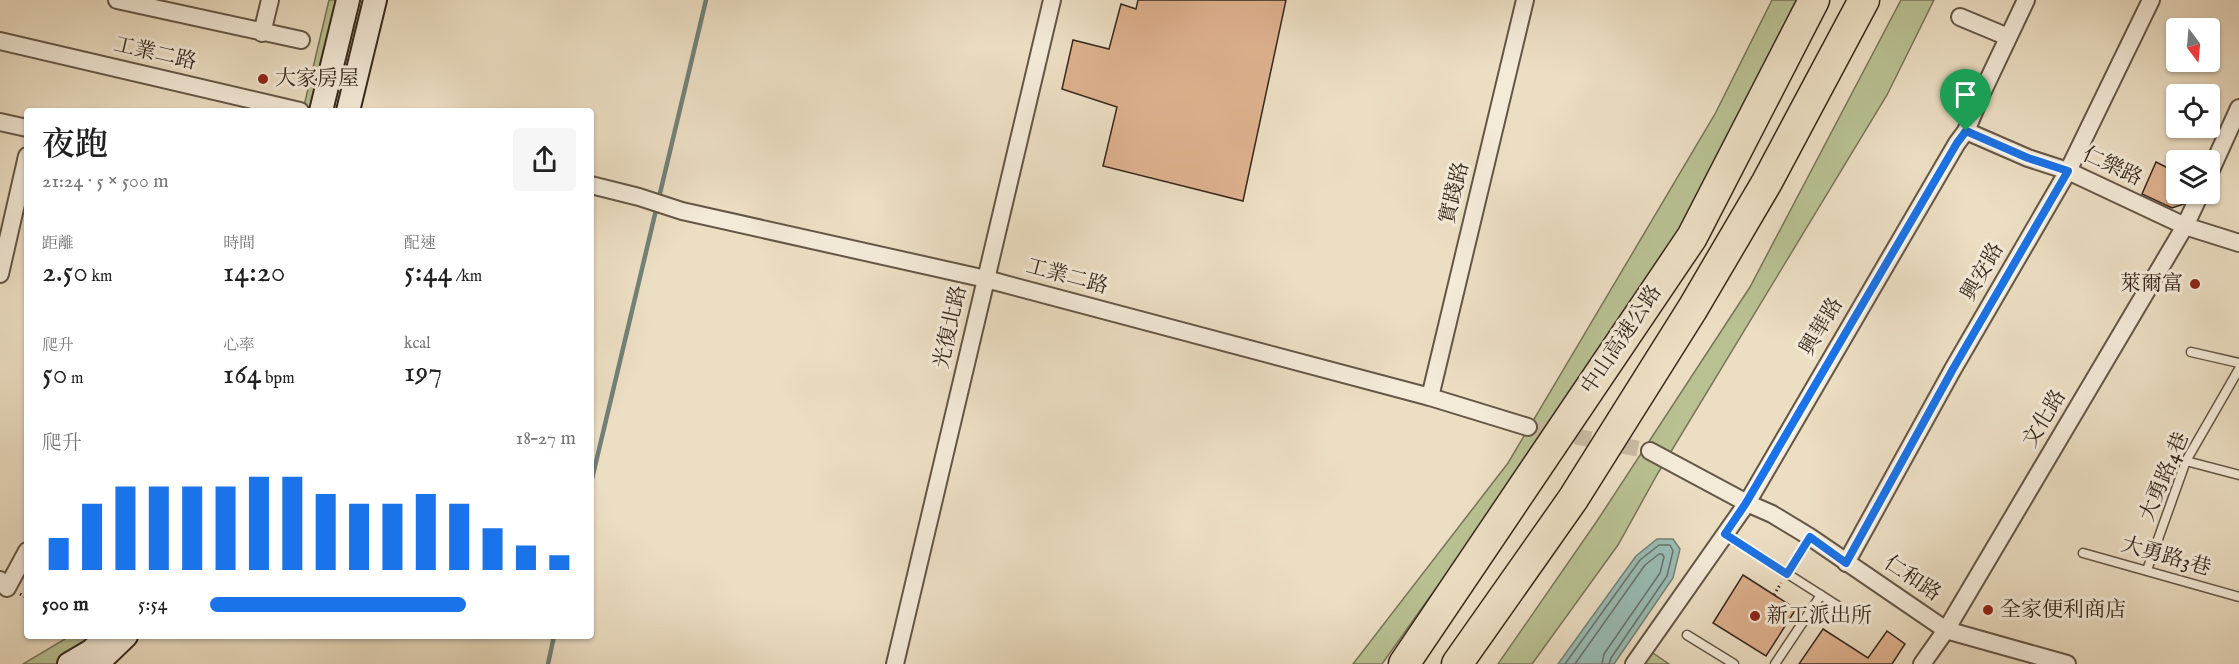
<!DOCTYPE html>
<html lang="zh-TW">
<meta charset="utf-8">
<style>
body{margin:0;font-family:"IM FELL English","Noto Serif TC",serif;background:#f6f6f6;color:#222;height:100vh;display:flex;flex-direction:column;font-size:22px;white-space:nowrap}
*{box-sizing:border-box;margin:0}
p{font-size:20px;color:#767676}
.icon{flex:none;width:33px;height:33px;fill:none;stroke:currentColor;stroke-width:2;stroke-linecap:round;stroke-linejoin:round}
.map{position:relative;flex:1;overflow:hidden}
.side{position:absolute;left:24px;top:108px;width:570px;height:531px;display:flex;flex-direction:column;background:#fff;border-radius:6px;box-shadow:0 2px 4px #0004}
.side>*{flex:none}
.needle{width:39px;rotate:164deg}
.tools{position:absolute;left:2166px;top:18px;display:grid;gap:12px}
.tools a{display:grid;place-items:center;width:54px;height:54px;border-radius:6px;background:#fff;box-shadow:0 2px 4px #0004;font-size:30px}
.pin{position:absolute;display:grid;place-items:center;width:51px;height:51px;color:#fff;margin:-62px -26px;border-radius:50% 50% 50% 0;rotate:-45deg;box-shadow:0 0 6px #0007}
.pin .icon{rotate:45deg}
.round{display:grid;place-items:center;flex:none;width:63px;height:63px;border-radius:6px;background:#f6f6f6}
.head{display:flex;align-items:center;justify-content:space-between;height:102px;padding:0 18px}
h1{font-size:33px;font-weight:600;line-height:45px}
.figures{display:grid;grid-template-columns:repeat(3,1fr);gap:9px;height:102px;padding:6px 18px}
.figures div{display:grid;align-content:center}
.figures b{font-size:30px;font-weight:600}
.figures small{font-size:16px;font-weight:400}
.figures p{font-size:16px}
.chart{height:168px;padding:12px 18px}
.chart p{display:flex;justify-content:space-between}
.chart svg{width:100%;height:108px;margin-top:6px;stroke:#1a73e8;stroke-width:6}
ul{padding:0 18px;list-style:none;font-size:20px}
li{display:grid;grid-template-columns:96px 72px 1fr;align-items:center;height:45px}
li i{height:15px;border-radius:8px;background:#1a73e8}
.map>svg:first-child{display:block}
.green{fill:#b9c193;stroke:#787558;stroke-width:1.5}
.water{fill:#99bcb5;stroke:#728178;stroke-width:1.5}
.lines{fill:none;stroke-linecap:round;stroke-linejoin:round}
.shore{stroke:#687269;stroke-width:1.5}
.stream{stroke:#728178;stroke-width:4.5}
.building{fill:#deb18e;stroke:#37291d;stroke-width:1.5}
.street-tunnel{stroke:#c8baa2;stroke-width:16;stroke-dasharray:16 8;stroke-linecap:butt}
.lane-casing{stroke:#645646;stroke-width:11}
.street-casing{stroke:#645646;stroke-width:20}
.secondary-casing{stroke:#37291d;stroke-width:26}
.highway-casing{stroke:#37291d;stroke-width:33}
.path{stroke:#37291d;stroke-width:3;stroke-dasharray:1.5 3;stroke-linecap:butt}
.lane{stroke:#f3ead8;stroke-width:8}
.street{stroke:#f3ead8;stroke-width:16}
.secondary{stroke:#f3ead8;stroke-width:22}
.highway{stroke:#ecdec3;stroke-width:30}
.route-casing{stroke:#fff;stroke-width:12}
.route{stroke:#1a73e8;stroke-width:8}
.poi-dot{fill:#8f2418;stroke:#f3ead8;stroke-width:2}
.labels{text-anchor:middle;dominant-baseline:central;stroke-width:6;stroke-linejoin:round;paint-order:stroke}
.street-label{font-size:21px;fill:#37291d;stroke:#f3ead8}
.poi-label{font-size:21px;fill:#37291d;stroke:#f3ead8;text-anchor:start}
</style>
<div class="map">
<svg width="2239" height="664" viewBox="0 0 2239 664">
<rect width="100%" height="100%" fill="#ecdec3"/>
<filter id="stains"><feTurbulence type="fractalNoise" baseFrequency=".00333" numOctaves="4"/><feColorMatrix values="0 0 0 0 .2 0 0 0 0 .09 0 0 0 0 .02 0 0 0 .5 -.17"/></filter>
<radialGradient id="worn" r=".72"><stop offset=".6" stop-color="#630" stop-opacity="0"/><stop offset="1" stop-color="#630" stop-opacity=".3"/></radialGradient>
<g class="green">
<polygon points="329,0 345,0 318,111 303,110"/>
<polygon points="1772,0 1802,0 1683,233 1536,448 1382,664 1353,664 1508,463 1715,114"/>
<polygon points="1901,0 1934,0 1887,95 1658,473 1618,545 1532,664 1498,664 1597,521 1750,287"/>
<polygon points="70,636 102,636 64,664 23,664"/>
<polygon points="1650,651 1669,664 1642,664"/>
</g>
<polygon class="water" points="1657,539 1673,539 1680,549 1673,578 1614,664 1558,664 1636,556"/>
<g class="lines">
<g class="shore">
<polyline points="1565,664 1640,560 1659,545 1670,545 1673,551 1667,576 1611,658 1609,664"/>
<polyline points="1575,664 1645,565 1659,554 1662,554 1664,557 1660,573 1604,654 1602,664"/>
</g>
<g class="stream">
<polyline points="591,483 706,0"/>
<polyline points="548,664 554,636"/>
</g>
</g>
<g class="building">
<polygon points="1138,0 1286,0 1243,201 1103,166 1117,107 1062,89 1073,40 1109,49 1121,4 1136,9"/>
<polygon points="2156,162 2176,172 2176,194 2189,194 2184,204 2172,208 2142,194"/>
<polygon points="1743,575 1796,609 1766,656 1713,623"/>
<polygon points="1823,629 1868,658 1887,631 1905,644 1892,664 1799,664"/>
</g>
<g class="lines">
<polyline class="street-tunnel" points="1528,427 1650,451"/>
<g class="lane-casing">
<g id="lane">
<polyline points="2191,352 2239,363"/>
<polyline points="2186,461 2239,475"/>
<polyline points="1725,534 1860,620"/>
<polyline points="2083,553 2239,597"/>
<polyline points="2147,570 2186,461 2239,369"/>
<polyline points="1787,574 1810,537"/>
<polyline points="1687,635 1734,664"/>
<polyline points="1775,664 1821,595"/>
</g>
</g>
<g class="street-casing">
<g id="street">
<polyline points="117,0 301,40"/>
<polyline points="1960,17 2008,37"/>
<polyline points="262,33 270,0"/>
<polyline points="0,41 300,111"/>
<polyline points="0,122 27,128"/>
<polyline points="1966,131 2028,158 2068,171 2185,226 2239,243"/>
<polyline points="2210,172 2239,108"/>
<polyline points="591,185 639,197 682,211 986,279 1430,397 1528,427"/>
<polyline points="0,274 27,156"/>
<polyline points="1430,397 1525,0"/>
<polyline points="1650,451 1747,503 1772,514 1810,537 1946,630 2067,664"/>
<polyline points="1846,563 1953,369 2068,171 2151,0"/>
<polyline points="0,580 7,588 27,551"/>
<polyline points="895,664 1052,0"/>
<polyline points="1634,664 1747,503 1957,143 1966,131 1982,93 2026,0"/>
<polyline points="1922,664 1946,630 2185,226 2200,194"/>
</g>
</g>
<g class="secondary-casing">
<g id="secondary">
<polyline points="321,111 348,0"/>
<polyline points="348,111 375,0"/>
<polyline points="100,661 126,636"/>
<polyline points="69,664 91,651 107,636"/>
</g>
</g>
<g class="highway-casing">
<g id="highway">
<polyline points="1404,664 1692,237 1814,0"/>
<polyline points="1457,664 1573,499 1693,308 1767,182 1864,0"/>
</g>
</g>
<g class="path">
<polyline points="20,594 27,598"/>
<polyline points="1774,595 1781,583"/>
</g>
<use href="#lane" class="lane"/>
<use href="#street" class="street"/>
<use href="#secondary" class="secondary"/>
<use href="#highway" class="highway"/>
</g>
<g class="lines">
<g class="route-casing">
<polygon id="route" points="1966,131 2028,158 2068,171 1953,369 1846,563 1810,537 1787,574 1725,534 1746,503 1957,143"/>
</g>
<use href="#route" class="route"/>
</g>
<g class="poi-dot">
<circle cx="263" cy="79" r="6"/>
<circle cx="2195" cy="284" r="6"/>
<circle cx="1988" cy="610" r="6"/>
<circle cx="1755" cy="616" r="6"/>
</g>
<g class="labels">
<g class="street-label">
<text transform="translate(155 54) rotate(13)">工業二路</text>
<text transform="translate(2112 167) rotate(25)">仁樂路</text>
<text transform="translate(1455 193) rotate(-76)">實踐路</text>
<text transform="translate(1983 272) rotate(-60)">興安路</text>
<text transform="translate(1067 277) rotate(15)">工業二路</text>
<text transform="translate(951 327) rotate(-77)">光復北路</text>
<text transform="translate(1822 327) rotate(-59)">興華路</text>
<text transform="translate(1622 340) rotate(-56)">中山高速公路</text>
<text transform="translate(2045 419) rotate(-59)">文化路</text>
<text transform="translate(2165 477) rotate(-67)">大勇路4巷</text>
<text transform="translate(2166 557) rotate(16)">大勇路3巷</text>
<text transform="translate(1912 579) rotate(34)">仁和路</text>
</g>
<g class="poi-label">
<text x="275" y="79">大家房屋</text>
<text x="2183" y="284" text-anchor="end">萊爾富</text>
<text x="2000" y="610">全家便利商店</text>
<text x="1767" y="616">新工派出所</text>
</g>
</g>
<rect width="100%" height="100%" filter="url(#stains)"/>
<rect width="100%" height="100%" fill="url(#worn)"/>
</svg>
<div class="tools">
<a><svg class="needle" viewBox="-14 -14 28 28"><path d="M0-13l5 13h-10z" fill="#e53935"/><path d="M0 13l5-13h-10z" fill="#767676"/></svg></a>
<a><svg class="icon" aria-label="locate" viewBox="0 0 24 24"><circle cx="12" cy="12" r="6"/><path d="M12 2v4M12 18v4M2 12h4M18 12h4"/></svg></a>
<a><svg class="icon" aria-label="layers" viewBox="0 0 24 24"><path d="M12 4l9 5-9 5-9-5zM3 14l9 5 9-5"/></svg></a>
</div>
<div class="pin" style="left:1966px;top:131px;background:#1e9e55"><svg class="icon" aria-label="arrive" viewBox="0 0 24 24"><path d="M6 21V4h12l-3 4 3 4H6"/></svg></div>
<section class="side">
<div class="head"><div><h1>夜跑</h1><p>21:24 · 5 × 500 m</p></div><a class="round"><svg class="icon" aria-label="share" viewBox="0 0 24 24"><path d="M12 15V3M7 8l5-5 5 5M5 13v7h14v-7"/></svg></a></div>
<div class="figures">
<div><p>距離</p><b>2.50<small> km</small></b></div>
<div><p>時間</p><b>14:20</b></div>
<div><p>配速</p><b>5:44<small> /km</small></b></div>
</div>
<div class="figures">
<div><p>爬升</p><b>50<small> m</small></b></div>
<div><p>心率</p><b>164<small> bpm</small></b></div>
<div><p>kcal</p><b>197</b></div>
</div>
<div class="chart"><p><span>爬升</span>18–27 m</p>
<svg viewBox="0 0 160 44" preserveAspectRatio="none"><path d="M5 44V31M15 44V17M25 44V10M35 44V10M45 44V10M55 44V10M65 44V6M75 44V6M85 44V13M95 44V17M105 44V17M115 44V13M125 44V17M135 44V27M145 44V34M155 44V38"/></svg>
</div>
<ul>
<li><b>500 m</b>5:54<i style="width:70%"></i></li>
</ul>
</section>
</div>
